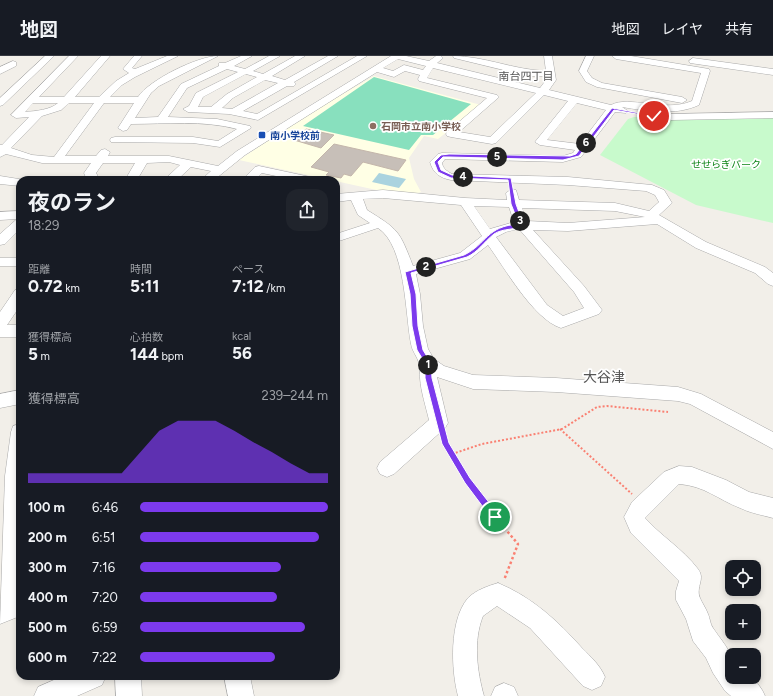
<!DOCTYPE html>
<html lang="ja">
<meta charset="utf-8">
<style>
body{margin:0;font-family:Figtree,"Noto Sans JP",sans-serif;background:#20242c;color:#f1f3f6;height:100vh;display:flex;flex-direction:column;font-size:15px;white-space:nowrap}
*{box-sizing:border-box;margin:0}
p{font-size:13px;color:#9ea1a6}
.icon{flex:none;width:22px;height:22px;fill:none;stroke:currentColor;stroke-width:2;stroke-linecap:round;stroke-linejoin:round}
.map{position:relative;flex:1;overflow:hidden}
.panel{position:absolute;left:16px;top:120px;width:324px;height:504px;display:flex;flex-direction:column;background:#171b24;border-radius:12px;box-shadow:0 2px 6px #0003}
.panel>*{flex:none}
.fabs{position:absolute;left:725px;top:504px;display:grid;gap:8px}
.fabs a{display:grid;place-items:center;width:36px;height:36px;border-radius:8px;background:#171b24;box-shadow:0 2px 6px #0003;font-size:20px}
.pin{position:absolute;display:grid;place-items:center;width:34px;height:34px;color:#fff;margin:-17px;border:2px solid #fff;border-radius:50%;box-shadow:0 1px 4px #0007}
.km{position:absolute;width:20px;height:20px;margin:-10px;border-radius:50%;background:#222;color:#fff;font-size:11px;line-height:20px;text-align:center}
.round{display:grid;place-items:center;flex:none;width:42px;height:42px;border-radius:12px;background:#20242c}
.headline{display:flex;align-items:center;justify-content:space-between;height:68px;padding:0 12px}
h1{font-size:22px;font-weight:700;line-height:30px}
.figures{display:grid;grid-template-columns:repeat(3,1fr);gap:6px;height:68px;padding:4px 12px}
.figures div{display:grid;align-content:center}
.figures b{font-size:17px;font-weight:700}
.figures small{font-size:11px;font-weight:400}
.figures p{font-size:11px}
.chart{height:112px;padding:8px 12px}
.chart p{display:flex;justify-content:space-between}
.chart svg{width:100%;height:72px;margin-top:4px;fill:#7c3aed;opacity:.7}
ul{padding:0 12px;list-style:none;font-size:13px}
li{display:grid;grid-template-columns:64px 48px 1fr;align-items:center;height:30px}
li i{height:10px;border-radius:5px;background:#7c3aed}
header{display:flex;align-items:center;gap:24px;box-sizing:border-box;height:56px;padding:0 20px;background:#171b24;border-bottom:1px solid #363941}
header strong{font-size:19px}
nav{display:flex;gap:22px;margin-inline-start:auto;font-size:14px}
.map>svg:first-child{display:block}
.education{fill:#ffffe5}
.park{fill:#c8facc}
.pitch{fill:#88e0be}
.water{fill:#aad3df}
.building{fill:#c7bfb8;stroke:#c4b6ab}
.lines{fill:none;stroke-linecap:round;stroke-linejoin:round}
.minor-casing{stroke:#a9a9a9;stroke-width:1}
.path-far1{stroke:#fa8072;stroke-width:2;stroke-dasharray:2 2;stroke-linecap:butt}
.path{stroke:#fa8072;stroke-width:2.5;stroke-dasharray:2.5 2.5;stroke-linecap:butt}
.minor{fill:#fff;fill-rule:evenodd}
.route{fill:#7c3aed;stroke:#fff}
.education-dot{fill:#8d6e63;stroke:#fff;stroke-width:1.5}
.transit-dot{fill:#1a4fb4;stroke:#fff;stroke-width:1.5}
.labels{text-anchor:middle;dominant-baseline:central;stroke-width:3.5;stroke-linejoin:round;paint-order:stroke}
.far-education-label{font-size:10px;font-weight:bold;fill:#785e54;stroke:#fff;text-anchor:start}
.far-transit-label{font-size:10px;font-weight:bold;fill:#164399;stroke:#fff;text-anchor:start}
.far-park-label{font-size:10px;fill:#0c8416;stroke:#fff}
.far-neighbourhood-label{font-size:11px;fill:#555;stroke:#fff}
.quarter-label{font-size:14px;fill:#555;stroke:#fff}
</style>
<header>
<strong>地図</strong>
<nav><a>地図</a><a>レイヤ</a><a>共有</a></nav>
</header>
<div class="map">
<svg width="773" height="640" viewBox="0 0 773 640">
<rect width="100%" height="100%" fill="#f2efe9"/>
<polygon class="education" points="374,20 481,49 438,83 424,80 409,102 414,123 421,136 414,138 381,135 239,104 307,59"/>
<polygon class="park" points="634,61 773,62 773,167 696,149 600,99 628,63"/>
<polygon class="pitch" points="374,21 471,48 433,79 421,79 409,94 303,70"/>
<polygon class="water" points="379,117 406,123 399,132 372,126"/>
<g class="building">
<polygon points="306,73 334,79 321,92 294,84"/>
<polygon points="334,88 406,104 398,115 363,106 351,120 344,118 341,122 326,119 329,116 311,111"/>
</g>
<g class="lines">
<g class="minor-casing">
<g id="minor">
<polygon points="45,0 54,0 3,49 0,50 0,42"/>
<path d="M69 0H78L39 41H64L101 0H110L75 41H99L116 25 129 17 123 13 134 0H142L132 12 135 13 167 0H178L135 21 122 29 110 41H138C149 24 198 0 218 0L159 30 151 37 135 62 158 61 181 28 219 10V7H225L241 0H252L234 10 245 13 269 0H280L253 15 263 18 295 0H305L272 20 285 24 328 0H338L294 26 296 28 294 30H287L243 55 257 58 357 0H367L258 64 229 58 188 56 183 53 189 50 196 37 238 16 227 13 187 32 168 61 217 63 250 70 251 72 220 91 193 87 111 86 110 84 111 82 115 81H193L218 85 237 73C203 64 166 68 131 68L127 74 123 75 118 72 134 47H104L65 100H96L101 94 105 93 110 96 108 100H169L218 110 237 95 391 0H406L429 5 436 0H441L443 2 437 7 540 32 546 24V20H528L454 2 453 0C484 0 514 14 546 15L544 0H552L556 24 549 34 611 49C629 39 665 57 692 45L701 17 616 3 612 0H631L709 13 710 15 699 49C675 60 647 55 622 51L628 55 626 57 615 56 581 101 563 106 445 103 442 107C443 113 447 115 452 118L568 121 652 129 664 134 672 147 659 159 706 186 765 211 773 217V230L768 228 755 217 696 192 657 168 568 175 533 174 584 230 602 254 599 258 561 272C533 263 505 212 488 189L470 203 416 218 420 238 423 270 428 293 434 303 444 310 473 319 556 322 678 331 701 338 773 376V393L690 348 678 345 556 336 473 333 437 321 448 367 445 372 394 418 387 421 380 418 377 412 380 406 429 364C426 351 421 336 420 322 419 318 421 312 419 307 417 300 412 295 411 288 405 258 406 190 378 172L336 186V178L370 167 358 159 351 144 336 146V138L383 134 465 142 507 144 506 137 512 133 516 134 519 144 615 147 649 155 659 146 655 139 646 135 568 129 451 124C440 122 433 117 430 106L438 98 442 97 563 100 573 97 575 94 540 89 535 86 568 45 544 39 496 87 492 88 451 81 447 80 446 78 447 76 487 42 419 25 418 23 420 19 405 15 394 21 377 16 245 99 214 124H201L211 115 191 111 177 124H164L180 109 169 106 147 107 137 124H125L135 107H103L96 117 100 124H87L84 117 91 107H42L6 98 0 101V89H2L29 61 16 62 11 59ZM398 3 426 10 423 14 404 9 393 15 383 12ZM433 12 536 37 490 81 459 76 499 41 497 39 427 22ZM246 18 257 21 227 38 211 51H198L203 41ZM265 24 278 27 232 53 222 52 233 42ZM33 47H58C50 54 36 55 25 56ZM69 47H94L54 101 32 99 11 92 42 60 61 54ZM577 47 606 54 580 88 547 84ZM383 142 461 149 482 180 460 197 413 210C399 174 399 174 367 154L363 143ZM474 150 509 151 514 166 490 173ZM522 152 615 155 645 161 568 167 527 165ZM519 173 574 236 584 252 563 260 547 249 496 181 506 176Z"/>
<polygon points="586,0 594,0 587,15 592,22 602,27 682,41 687,44 682,47 597,31 586,26 579,15"/>
<polygon points="693,2 773,13 773,19 690,7 689,5"/>
<polygon points="13,5 16,6 16,10 0,18 0,11"/>
<polygon points="773,56 773,62 671,64 666,61 671,58"/>
<polygon points="259,110 315,122 317,124 295,124 262,117 255,124 242,124 255,111"/>
<polygon points="0,120 25,124 20,124 20,130 0,128"/>
<polygon points="20,155 20,173 5,188 0,189 0,178 17,163 0,164 0,156"/>
<rect x="0" y="202" width="20" height="8"/>
<polygon points="20,233 20,250 7,269 20,269 20,281 0,281 0,256 15,234"/>
<polygon points="20,334 20,348 0,352 0,338"/>
<polygon points="20,368 20,560 0,568 5,420 11,376 13,370"/>
<path d="M679 410 692 411 726 424 749 436 773 442V462C762 459 750 457 740 452 717 443 705 430 679 428L645 462C661 480 683 493 698 513 706 523 695 531 700 542 702 547 706 552 708 558 710 562 710 568 713 572 728 594 732 593 732 621 749 621 758 623 765 640H731L725 635 713 617 706 602 693 585 686 563 676 544V535L679 525 631 477 624 461 632 446 664 416Z"/>
<path d="M498 527C532 541 558 565 582 592 591 601 600 609 605 621L601 630 592 634 583 630 530 572 497 550 483 560C473 585 477 615 484 640H458C451 614 449 564 468 542 476 534 488 530 498 527Z"/>
<polygon points="63,620 106,620 102,629 77,640 34,640 38,631"/>
<polygon points="115,620 141,620 142,640 116,640"/>
<polygon points="224,620 250,620 254,640 228,640"/>
<polygon points="504,627 514,631 518,640 491,640 495,631"/>
</g>
</g>
<g class="path-far1">
<polyline points="560,373 632,438"/>
<polyline points="444,381 457,408 486,450"/>
<polyline points="452,398 482,388 562,373 597,351 607,350 668,356"/>
</g>
<polyline class="path" points="485,449 518,488 504,524"/>
<use href="#minor" class="minor"/>
</g>
<path class="route" d="M612 52 656 60 654 61 614 54 579 100 563 104 449 101H443L438 106 441 114 452 119 511 122 516 148 524 170C516 174 503 172 494 178 484 186 478 196 467 201L411 217 416 238 418 270 423 294 431 307 432 322 449 387 470 422 498 458 499 461 495 465 492 463 465 427 442 388 425 322V307L417 294 412 270 410 238 405 216 464 199C487 188 486 170 519 168L511 148 508 124 451 122 438 116 434 106 441 99 449 98 570 100 576 98Z"/>
<circle class="education-dot" cx="373" cy="70" r="4"/>
<rect class="transit-dot" x="258" y="75" width="8" height="8" rx="2"/>
<g class="labels">
<g class="far-education-label">
<text x="381" y="70">石岡市立南小学校</text>
</g>
<g class="far-transit-label">
<text x="270" y="79">南小学校前</text>
</g>
<g class="far-park-label">
<text x="726" y="108">せせらぎパーク</text>
</g>
<g class="far-neighbourhood-label">
<text x="526" y="20">南台四丁目</text>
</g>
<g class="quarter-label">
<text x="604" y="321">大谷津</text>
</g>
</g>
</svg>
<div class="fabs">
<a><svg class="icon" aria-label="locate" viewBox="0 0 24 24"><circle cx="12" cy="12" r="6"/><path d="M12 2v4M12 18v4M2 12h4M18 12h4"/></svg></a>
<a>+</a>
<a>−</a>
</div>
<div class="pin" style="left:495px;top:461px;background:#1e9e55"><svg class="icon" aria-label="arrive" viewBox="0 0 24 24"><path d="M6 21V4h12l-3 4 3 4H6"/></svg></div>
<div class="pin" style="left:654px;top:60px;background:#d93025"><svg class="icon" aria-label="check" viewBox="0 0 24 24"><path d="M5 12l5 5 9-10"/></svg></div>
<b class="km" style="left:428px;top:309px">1</b>
<b class="km" style="left:426px;top:211px">2</b>
<b class="km" style="left:520px;top:165px">3</b>
<b class="km" style="left:463px;top:121px">4</b>
<b class="km" style="left:497px;top:101px">5</b>
<b class="km" style="left:586px;top:87px">6</b>
<section class="panel">
<div class="headline"><div><h1>夜のラン</h1><p>18:29</p></div><a class="round"><svg class="icon" aria-label="share" viewBox="0 0 24 24"><path d="M12 15V3M7 8l5-5 5 5M5 13v7h14v-7"/></svg></a></div>
<div class="figures">
<div><p>距離</p><b>0.72<small> km</small></b></div>
<div><p>時間</p><b>5:11</b></div>
<div><p>ペース</p><b>7:12<small> /km</small></b></div>
</div>
<div class="figures">
<div><p>獲得標高</p><b>5<small> m</small></b></div>
<div><p>心拍数</p><b>144<small> bpm</small></b></div>
<div><p>kcal</p><b>56</b></div>
</div>
<div class="chart"><p><span>獲得標高</span>239–244 m</p>
<svg viewBox="0 0 160 44" preserveAspectRatio="none"><path d="M0 44V38L10 38L20 38L30 38L40 38L50 38L60 25L70 12L80 6L90 6L100 6L110 12L120 19L130 25L140 32L150 38L160 38V44z"/></svg>
</div>
<ul>
<li><b>100 m</b>6:46<i style="width:100%"></i></li>
<li><b>200 m</b>6:51<i style="width:95%"></i></li>
<li><b>300 m</b>7:16<i style="width:75%"></i></li>
<li><b>400 m</b>7:20<i style="width:73%"></i></li>
<li><b>500 m</b>6:59<i style="width:88%"></i></li>
<li><b>600 m</b>7:22<i style="width:72%"></i></li>
</ul>
</section>
</div>
